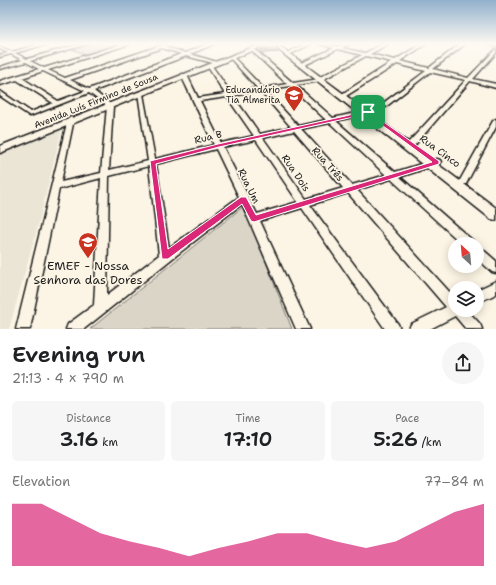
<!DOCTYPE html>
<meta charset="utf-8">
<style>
body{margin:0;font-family:"Shantell Sans",sans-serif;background:#f6f6f6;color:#202124;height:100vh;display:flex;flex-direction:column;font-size:15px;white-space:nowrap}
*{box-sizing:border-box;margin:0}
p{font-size:13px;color:#757577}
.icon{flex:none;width:22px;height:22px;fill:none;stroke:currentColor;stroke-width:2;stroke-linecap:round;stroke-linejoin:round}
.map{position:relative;height:329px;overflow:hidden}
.details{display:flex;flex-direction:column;background:#fff;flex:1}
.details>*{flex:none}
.needle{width:26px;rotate:334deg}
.buttons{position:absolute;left:448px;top:237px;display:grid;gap:8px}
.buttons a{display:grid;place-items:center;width:36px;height:36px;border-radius:50%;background:#fff;box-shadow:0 2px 10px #0003;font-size:20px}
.pin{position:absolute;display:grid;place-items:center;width:34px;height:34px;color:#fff;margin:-17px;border-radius:8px;box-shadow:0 2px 6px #0006}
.round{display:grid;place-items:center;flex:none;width:42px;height:42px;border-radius:21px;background:#f6f6f6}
.summary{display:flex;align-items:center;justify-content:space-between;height:68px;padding:0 12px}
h1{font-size:22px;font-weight:600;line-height:30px}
.figures{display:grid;grid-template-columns:repeat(3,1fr);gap:6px;height:68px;padding:4px 12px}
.figures div{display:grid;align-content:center;border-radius:6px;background:#f6f6f6;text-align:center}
.figures b{font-size:20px;font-weight:600}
.figures small{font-size:11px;font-weight:400}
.figures p{font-size:11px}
.chart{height:112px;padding:8px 12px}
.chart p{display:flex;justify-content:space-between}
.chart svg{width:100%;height:72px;margin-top:4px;fill:#db2777;opacity:.7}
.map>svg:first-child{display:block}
.built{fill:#ebe5d6}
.green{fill:#dbd5c8;stroke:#7c7872}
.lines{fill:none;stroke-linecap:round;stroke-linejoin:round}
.street-casing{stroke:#1c1c1c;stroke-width:3}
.secondary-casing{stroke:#1c1c1c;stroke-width:3}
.street{fill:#fcf5e5;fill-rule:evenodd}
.secondary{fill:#fcf5e5;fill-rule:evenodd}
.wall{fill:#a9a59a;stroke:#1c1c1c}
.shaded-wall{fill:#89867d;stroke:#1c1c1c}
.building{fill:#c4c0b3;stroke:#1c1c1c}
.route{fill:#db2777;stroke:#fff;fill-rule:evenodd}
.labels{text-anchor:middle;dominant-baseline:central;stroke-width:3.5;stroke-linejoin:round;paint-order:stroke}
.far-poi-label{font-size:9px;fill:#1c1c1c;stroke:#fcf5e5;text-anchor:end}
.far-street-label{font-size:9px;fill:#1c1c1c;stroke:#fcf5e5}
.street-label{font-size:10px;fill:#1c1c1c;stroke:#fcf5e5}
.near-poi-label{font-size:12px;fill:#1c1c1c;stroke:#fcf5e5}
</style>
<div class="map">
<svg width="496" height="329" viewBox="0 0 496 329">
<rect width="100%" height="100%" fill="#fcf5e5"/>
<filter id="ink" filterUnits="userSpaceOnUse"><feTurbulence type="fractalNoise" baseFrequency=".025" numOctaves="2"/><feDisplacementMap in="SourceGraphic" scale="8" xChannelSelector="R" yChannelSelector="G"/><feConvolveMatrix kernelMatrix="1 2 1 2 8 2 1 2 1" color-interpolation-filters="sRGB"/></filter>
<g filter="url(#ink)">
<polygon class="built" points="62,129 39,222 9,329 0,329 0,154"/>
<g class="green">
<polygon points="93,44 126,44 89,56 74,50"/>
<polygon points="244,206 292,329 90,329"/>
</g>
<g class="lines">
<g class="street-casing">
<g id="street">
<path d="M39 44H47L15 53 27 59 79 44H87L30 61 44 68 122 44H130L48 70 65 78 165 44H172L166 47 185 53 207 44H214L190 54 217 62V64L186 56 94 91 113 106 109 170 148 161 138 93 143 94 155 159 214 145 181 75 182 74 187 75 198 98 225 94 208 67 210 66H212L231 93 257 88 231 59V58L233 57 263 88 287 84 252 51V49H254L293 83 320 79V77L362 55 338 49 305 65H301V63L334 48 319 44C325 44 330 46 336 46 340 47 344 44 349 44L342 48 365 53 382 44H388L370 54 395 60 421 44H426L400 61 429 68 460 44H465L433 69 468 78 496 49V53L473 79 496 84V88L470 81 414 146H408L407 144 466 80 430 72 374 116H370L369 115 370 113 336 121 395 172 437 159 440 160 441 162 440 164 400 177 473 241 474 244H462L391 179 357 190 455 298V310H467L480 324 482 329H466L455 316 430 329H409L411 324 446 307 348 193 310 205 398 324 400 329H385L302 208 260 221 310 329H296L242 204 169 261 84 329H66L68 324 94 305 101 178 59 189 30 329H16L68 119 71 117 74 119 61 182 101 173 107 106 89 93 30 116 0 96V91L31 112 53 103 17 80 0 85V81L39 69 26 62 0 69V67L22 60 11 54 0 57V55L8 53 0 49V46L12 52ZM162 48 181 54 89 89 70 80ZM366 56 392 62 342 94V96H346L397 64 426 71 370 113V111L368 110 333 118 296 85 321 81V79H324ZM43 71 85 91 58 101 22 78ZM290 86 326 120 298 126 265 90ZM260 91 291 127 260 134 233 96ZM227 97 254 136 221 143 200 101ZM330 123 386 175 352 185 301 129ZM294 131 343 188 306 199 263 138ZM256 140 298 202 257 214 223 147ZM216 149 239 197 169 248 156 164ZM149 166 159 255 107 295 109 176Z"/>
<polygon points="305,44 311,44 291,54 287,53"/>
<polygon points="488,44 496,44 496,46"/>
<polygon points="496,119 496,127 467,182 466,184 460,184 459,182 493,121"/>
<polygon points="477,246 481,248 496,261 496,273 492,272 477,258"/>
<polygon points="496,281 496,294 477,303 477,290"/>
</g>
</g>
<g class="secondary-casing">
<g id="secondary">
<polygon points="261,44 269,44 0,153 0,146"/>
<polygon points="271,44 277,44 496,208 496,220 491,219"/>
</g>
</g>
<use href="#street" class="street"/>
<use href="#secondary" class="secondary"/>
</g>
<polygon class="wall" points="258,46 278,52 261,53 258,50"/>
<polygon class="shaded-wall" points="279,48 278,52 261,53 261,49"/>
<polygon class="building" points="264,44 274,44 279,48 261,49 258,46"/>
</g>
<linearGradient id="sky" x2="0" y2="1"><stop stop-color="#91b0cc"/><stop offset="0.49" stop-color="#fefaf3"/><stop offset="1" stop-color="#fefaf3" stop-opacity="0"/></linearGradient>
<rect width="496" height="90" fill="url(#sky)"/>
<path class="route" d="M368 111 439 161V164L254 222 251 221 242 204 168 259H162L150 161 218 144ZM367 114 432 162 256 215 246 197H241L168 249 156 164 219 147Z"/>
<defs>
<g id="school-pin" transform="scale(1)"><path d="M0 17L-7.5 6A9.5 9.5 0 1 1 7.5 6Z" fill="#c8321e" stroke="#fcf5e5"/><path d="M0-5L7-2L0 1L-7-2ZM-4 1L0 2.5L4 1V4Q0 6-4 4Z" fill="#fff"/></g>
</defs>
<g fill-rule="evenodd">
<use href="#school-pin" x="294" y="95"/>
<use href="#school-pin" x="88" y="242"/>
</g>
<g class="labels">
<g class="far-poi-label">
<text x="280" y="90">Educandário<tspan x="280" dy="10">Tia Almerita</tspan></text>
</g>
<g class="far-street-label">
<text transform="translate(96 101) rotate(-22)">Avenida Luís Firmino de Sousa</text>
</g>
<g class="street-label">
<text transform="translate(208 137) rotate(-14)">Rua B</text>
<text transform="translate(440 151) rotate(36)">Rua Cinco</text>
<text transform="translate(328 164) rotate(48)">Rua Três</text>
<text transform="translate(296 173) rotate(56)">Rua Dois</text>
<text transform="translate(249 186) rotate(64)">Rua Um</text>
</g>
<g class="near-poi-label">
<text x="88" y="266">EMEF - Nossa<tspan x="88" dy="14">Senhora das Dores</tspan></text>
</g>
</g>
</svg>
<div class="buttons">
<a><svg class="needle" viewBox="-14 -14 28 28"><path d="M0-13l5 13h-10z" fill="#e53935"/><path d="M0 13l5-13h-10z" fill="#757577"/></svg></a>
<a><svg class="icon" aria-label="layers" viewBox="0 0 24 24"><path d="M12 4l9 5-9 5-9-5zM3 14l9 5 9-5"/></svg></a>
</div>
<div class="pin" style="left:368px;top:112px;background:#1e9e55"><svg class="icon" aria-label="arrive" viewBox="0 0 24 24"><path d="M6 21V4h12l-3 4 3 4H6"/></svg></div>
</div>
<section class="details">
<div class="summary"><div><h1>Evening run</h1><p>21:13 · 4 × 790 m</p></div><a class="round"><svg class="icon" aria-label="share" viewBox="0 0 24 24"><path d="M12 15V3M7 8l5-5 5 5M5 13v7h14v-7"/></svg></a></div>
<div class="figures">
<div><p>Distance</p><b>3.16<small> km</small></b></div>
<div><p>Time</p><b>17:10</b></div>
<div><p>Pace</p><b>5:26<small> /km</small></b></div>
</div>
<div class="chart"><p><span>Elevation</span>77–84 m</p>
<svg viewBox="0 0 160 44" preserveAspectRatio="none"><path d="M0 44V6L10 6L20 15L30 24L40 29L50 33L60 38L70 33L80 29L90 24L100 24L110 29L120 33L130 29L140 20L150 11L160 6V44z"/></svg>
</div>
</section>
